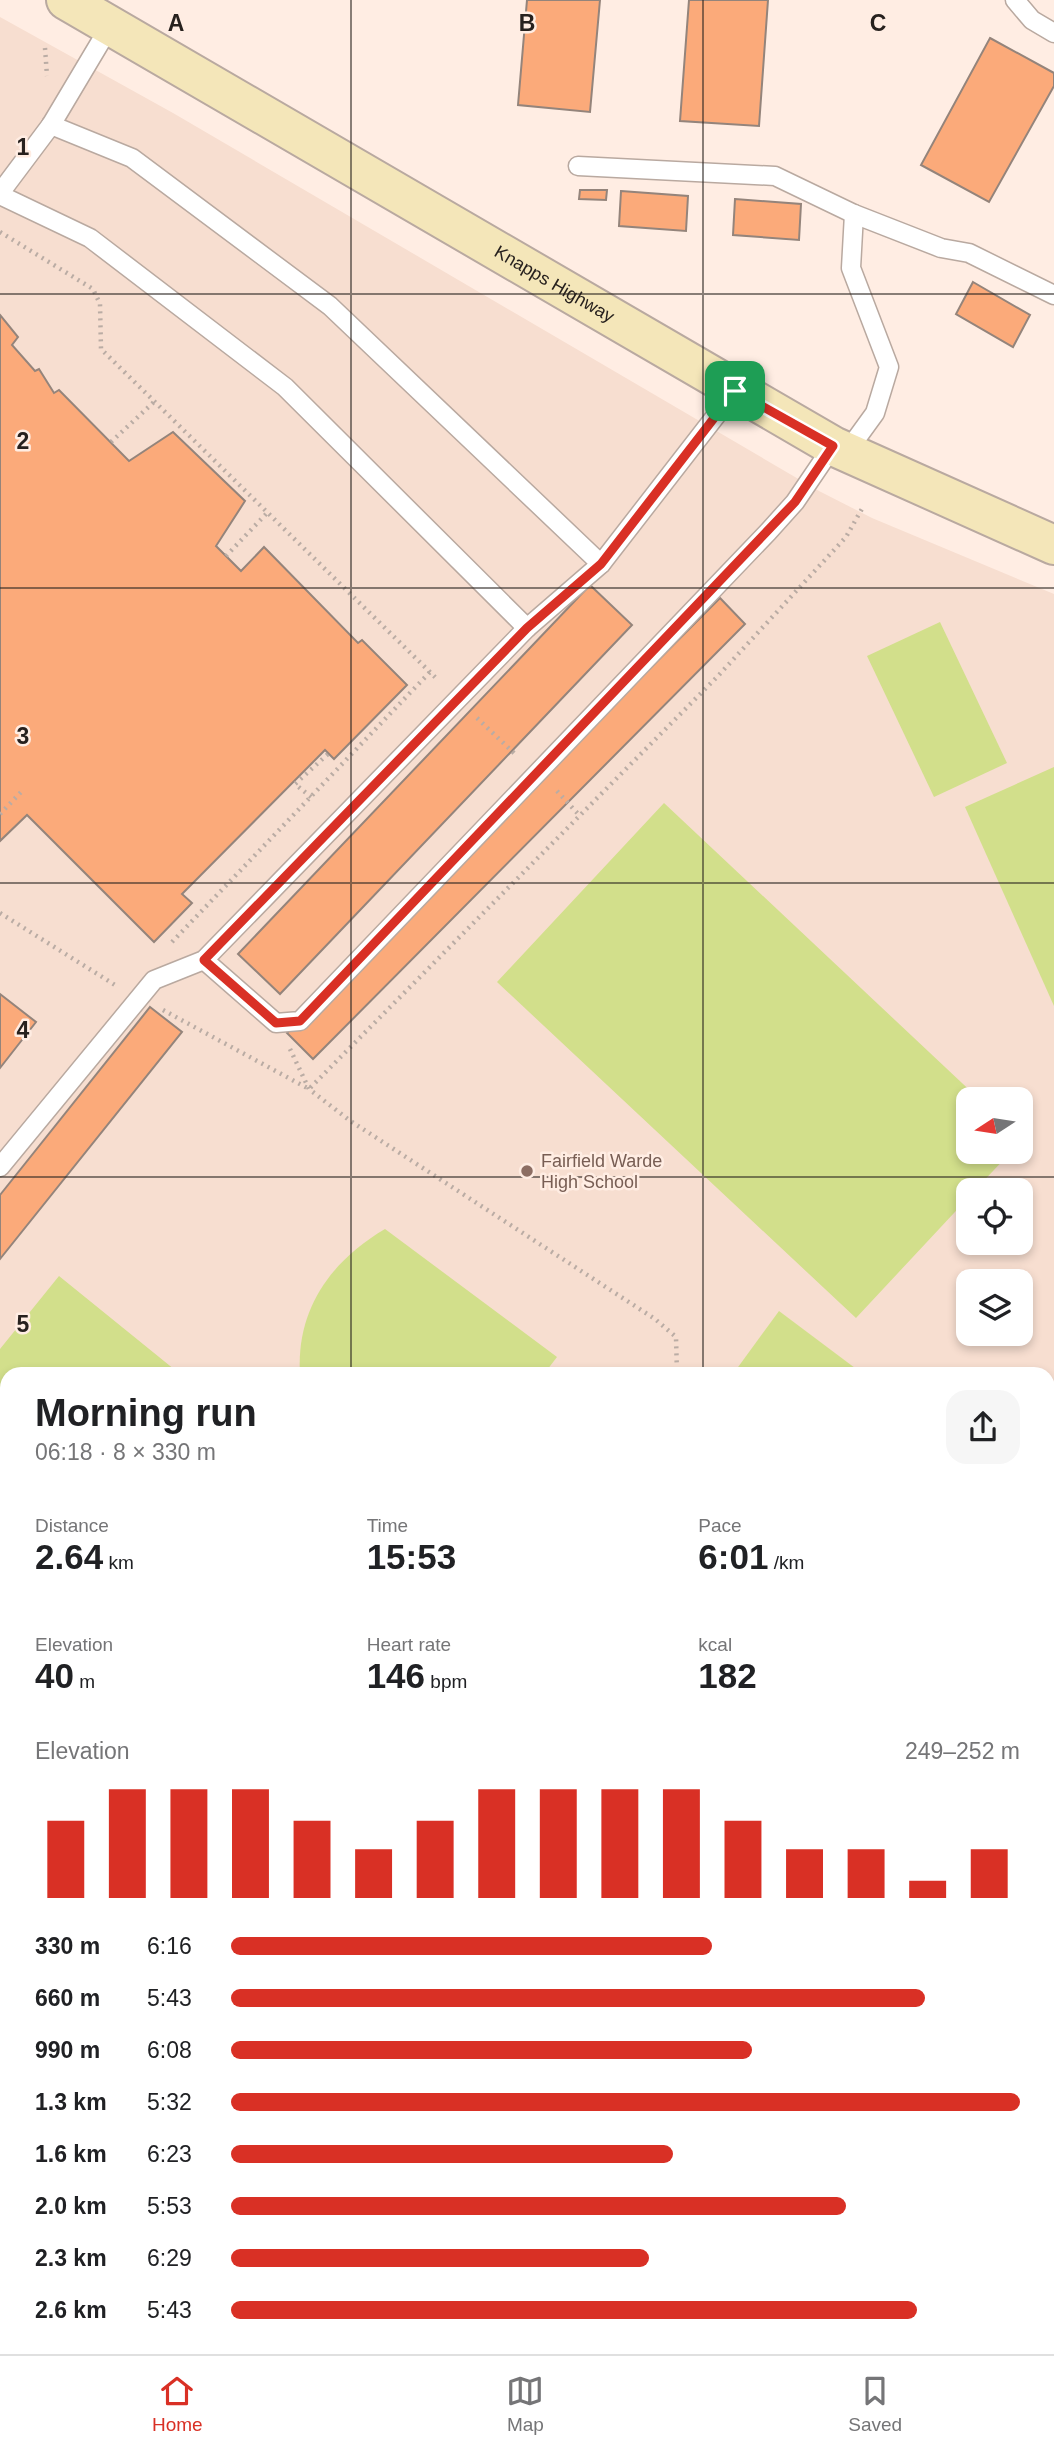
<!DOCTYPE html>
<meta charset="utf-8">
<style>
body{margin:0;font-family:Helvetica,sans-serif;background:#f6f6f6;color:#202124;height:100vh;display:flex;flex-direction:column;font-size:26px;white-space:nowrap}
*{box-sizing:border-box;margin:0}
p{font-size:23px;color:#757577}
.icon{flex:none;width:38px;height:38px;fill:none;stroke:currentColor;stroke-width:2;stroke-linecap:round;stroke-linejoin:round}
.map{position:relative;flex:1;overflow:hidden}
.details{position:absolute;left:0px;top:1367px;width:1055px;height:989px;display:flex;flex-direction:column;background:#fff;border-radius:21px 21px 0 0;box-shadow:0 4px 10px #0003}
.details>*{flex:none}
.needle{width:46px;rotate:258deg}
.tools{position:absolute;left:956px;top:1087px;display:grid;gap:14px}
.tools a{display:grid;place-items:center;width:77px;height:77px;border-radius:14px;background:#fff;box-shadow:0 4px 10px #0003;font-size:35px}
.pin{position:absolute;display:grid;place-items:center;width:60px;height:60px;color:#fff;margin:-30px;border-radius:14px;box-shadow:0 4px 10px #0006}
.round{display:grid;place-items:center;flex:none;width:74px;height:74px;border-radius:21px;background:#f6f6f6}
.headline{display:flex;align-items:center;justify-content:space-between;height:119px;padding:0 35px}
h1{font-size:38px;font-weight:700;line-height:52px}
.stats{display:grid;grid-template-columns:repeat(3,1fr);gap:10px;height:119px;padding:7px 35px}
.stats div{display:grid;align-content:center}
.stats b{font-size:35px;font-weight:700}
.stats small{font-size:19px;font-weight:400}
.stats p{font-size:19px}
.chart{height:196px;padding:14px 35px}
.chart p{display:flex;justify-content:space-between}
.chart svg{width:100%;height:126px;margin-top:7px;stroke:#d93025;stroke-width:6}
ul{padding:0 35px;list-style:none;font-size:23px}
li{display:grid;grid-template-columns:112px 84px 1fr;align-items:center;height:52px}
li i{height:18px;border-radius:9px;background:#d93025}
.tab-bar{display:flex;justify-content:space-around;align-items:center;height:98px;border-top:2px solid #e0e0e0;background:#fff;font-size:19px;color:#757577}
.tab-bar a{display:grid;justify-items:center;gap:4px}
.tab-bar .on{color:#d93025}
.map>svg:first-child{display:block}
.built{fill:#f7ded0;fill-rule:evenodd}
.green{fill:#d2df8b}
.building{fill:#fbaa7a;stroke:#94847b;stroke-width:2}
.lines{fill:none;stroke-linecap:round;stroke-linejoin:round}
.lane-casing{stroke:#b9a9a0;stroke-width:21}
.street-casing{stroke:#b9a9a0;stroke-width:40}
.secondary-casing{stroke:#b9a9a0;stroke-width:42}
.path{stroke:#baaca4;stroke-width:4.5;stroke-dasharray:2 5;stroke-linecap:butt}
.lane{stroke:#fff;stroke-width:18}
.street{stroke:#fff;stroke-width:37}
.secondary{stroke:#f4e6b9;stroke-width:38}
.route-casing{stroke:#fff;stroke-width:14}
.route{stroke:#d93025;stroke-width:9}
.grid{fill:none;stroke:#27211e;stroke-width:2;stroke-opacity:0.55}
.education-dot{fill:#8d6e63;stroke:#ffede3;stroke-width:2.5}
.labels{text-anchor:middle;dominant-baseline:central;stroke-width:5;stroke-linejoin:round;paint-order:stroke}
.street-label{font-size:18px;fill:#27211e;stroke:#ffede3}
.education-label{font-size:18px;fill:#785e54;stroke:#ffede3;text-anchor:start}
.grid-label{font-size:23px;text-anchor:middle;font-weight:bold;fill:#27211e;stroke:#ffede3;stroke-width:5;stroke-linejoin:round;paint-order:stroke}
</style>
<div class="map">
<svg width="1054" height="2354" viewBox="0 0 1054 2354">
<rect width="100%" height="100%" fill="#ffede3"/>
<path class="built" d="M0 17 173 113 819 491 872 518 1054 594V1585L1048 1594V1374H7V2348L558 2349 554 2354H0ZM968 1099H1020V1152H968ZM968 1190H1020V1242H968ZM968 1281H1020V1334H968Z"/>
<g class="green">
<polygon points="940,622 1007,763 934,797 867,656"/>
<polygon points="1054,767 1054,1006 965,807"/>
<polygon points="664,803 979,1099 968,1099 968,1152 1011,1152 975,1190 968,1190 968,1198 856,1318 497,982"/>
<path d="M385 1229 557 1357 544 1374H300C296 1309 331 1261 385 1229Z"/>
<polygon points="59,1276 180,1374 7,1374 7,1925 0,1919 0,1349"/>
<polygon points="779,1311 863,1374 733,1374"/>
<polygon points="7,2056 7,2348 500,2349 496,2354 0,2354 0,2067"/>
</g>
<g class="building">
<polygon points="527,0 600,0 590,112 518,105"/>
<polygon points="689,0 768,0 759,126 680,121"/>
<polygon points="990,38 1054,73 1054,86 989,202 921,165"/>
<polygon points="580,190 607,190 606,200 579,199"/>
<polygon points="621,191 688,196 686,231 619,226"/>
<polygon points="735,199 801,204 799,240 733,235"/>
<polygon points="973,282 1030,315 1013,347 956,314"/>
<polygon points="0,315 18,337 12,345 35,371 39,369 54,393 59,390 129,461 173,432 245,501 216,546 241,571 264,547 358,643 362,640 407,685 334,759 325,750 182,894 192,903 154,942 27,815 0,841"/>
<polygon points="590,585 632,625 280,994 238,954"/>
<polygon points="720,598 745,624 313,1059 287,1033"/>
<polygon points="0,994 36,1022 0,1068"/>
<polygon points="150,1007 182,1032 0,1259 0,1195"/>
<polygon points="1054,1577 1054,1600 1048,1596 1048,1583"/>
<polygon points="1054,1704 1054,1735 1048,1731 1048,1712"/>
<polygon points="1054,1740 1054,1815 1051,1820 1048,1818 1048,1749"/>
<polygon points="1054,2117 1054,2206 1048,2203 1048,2130"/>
<polygon points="1054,2264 1054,2354 1019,2354 1019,2348 1048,2348 1048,2265"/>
<polygon points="433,2348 500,2348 496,2354 429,2354"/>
<rect x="689" y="2348" width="20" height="6"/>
<rect x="827" y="2348" width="42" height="6"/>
</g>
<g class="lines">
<g class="lane-casing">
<g id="lane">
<polyline points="1015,0 1032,20 1054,33"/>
<polyline points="51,125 132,158 330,306 601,564"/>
<polyline points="578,166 775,176 854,214 941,248 969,253 1054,295"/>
<polyline points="0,193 51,125 110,26"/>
<polyline points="0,195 90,238 285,387 527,628 601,564 735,391"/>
<polyline points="846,453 875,413 889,367 851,268 854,214"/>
<polyline points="204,960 276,1023 300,1021 768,532 795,502 833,446"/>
<polyline points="0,1167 154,980 204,960 527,628"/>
</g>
</g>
<g class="street-casing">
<g id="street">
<polyline points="1048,1994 1054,1985"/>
<polyline points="944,2348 945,2354"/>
</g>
</g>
<g class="secondary-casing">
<g id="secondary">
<path id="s1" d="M66 0 833 446 1054 545"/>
</g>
</g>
<g class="path">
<polyline points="45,48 47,76"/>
<polyline points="0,232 93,289 100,304 101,349 438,680"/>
<polyline points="111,442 155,401"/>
<polyline points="226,556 268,512"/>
<polyline points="477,718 516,755"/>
<polyline points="557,791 580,816"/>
<polyline points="311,797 295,784 328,754"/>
<polyline points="0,814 22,791"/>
<polyline points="0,913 115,985"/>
<polyline points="172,942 430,672"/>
<polyline points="163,1010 309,1089 717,677 846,537 863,507"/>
<polyline points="290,1049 309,1089 349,1120 655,1319 676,1337 677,1374"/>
<polyline points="0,2060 7,2050"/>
<polyline points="510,2354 513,2348"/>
</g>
<use href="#lane" class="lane"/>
<use href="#street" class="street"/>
<use href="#secondary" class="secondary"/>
</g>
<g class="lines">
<g class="route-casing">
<polygon id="route" points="735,391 833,446 795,502 300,1021 276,1023 204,960 527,628 601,564"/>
</g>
<use href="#route" class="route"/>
</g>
<path class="grid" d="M351 0V1374M703 0V1374M0 294H1054M0 588H1054M0 883H1054M0 1177H1054M0 1471H7M1048 1471H1054M0 1766H7M1048 1766H1054M0 2060H7M1048 2060H1054M351 2348V2354M703 2348V2354"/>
<circle class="education-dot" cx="527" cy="1171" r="7"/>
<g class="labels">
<g class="street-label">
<text stroke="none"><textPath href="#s1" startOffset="565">Knapps Highway</textPath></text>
</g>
<g class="education-label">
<text x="541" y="1161">Fairfield Warde<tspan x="541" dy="21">High School</tspan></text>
</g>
</g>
<g class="grid-label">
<text x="176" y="31">A</text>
<text x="527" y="31">B</text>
<text x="878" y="31">C</text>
<text x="23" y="155">1</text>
<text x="23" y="449">2</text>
<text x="23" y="744">3</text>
<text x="23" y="1038">4</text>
<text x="23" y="1332">5</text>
</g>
</svg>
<div class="tools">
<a><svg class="needle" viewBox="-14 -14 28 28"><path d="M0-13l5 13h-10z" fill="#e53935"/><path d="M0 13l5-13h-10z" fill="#757577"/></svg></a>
<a><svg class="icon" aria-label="locate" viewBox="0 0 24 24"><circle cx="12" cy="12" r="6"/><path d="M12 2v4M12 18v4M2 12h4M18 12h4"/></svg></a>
<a><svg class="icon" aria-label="layers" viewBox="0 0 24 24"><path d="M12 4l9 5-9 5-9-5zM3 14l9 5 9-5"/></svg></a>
</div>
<div class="pin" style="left:735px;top:391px;background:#1e9e55"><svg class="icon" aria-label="arrive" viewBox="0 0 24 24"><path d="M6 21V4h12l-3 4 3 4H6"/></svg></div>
<section class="details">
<div class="headline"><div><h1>Morning run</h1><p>06:18 · 8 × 330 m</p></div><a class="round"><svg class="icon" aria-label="share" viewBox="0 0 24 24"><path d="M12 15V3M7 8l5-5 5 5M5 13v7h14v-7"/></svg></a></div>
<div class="stats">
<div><p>Distance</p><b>2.64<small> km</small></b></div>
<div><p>Time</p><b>15:53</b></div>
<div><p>Pace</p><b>6:01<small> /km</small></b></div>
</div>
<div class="stats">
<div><p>Elevation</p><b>40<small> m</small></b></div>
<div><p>Heart rate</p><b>146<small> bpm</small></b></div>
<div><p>kcal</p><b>182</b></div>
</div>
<div class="chart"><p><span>Elevation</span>249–252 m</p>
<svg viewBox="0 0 160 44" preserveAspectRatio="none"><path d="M5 44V17M15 44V6M25 44V6M35 44V6M45 44V17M55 44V27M65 44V17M75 44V6M85 44V6M95 44V6M105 44V6M115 44V17M125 44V27M135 44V27M145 44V38M155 44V27"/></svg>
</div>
<ul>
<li><b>330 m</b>6:16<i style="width:61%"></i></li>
<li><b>660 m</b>5:43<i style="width:88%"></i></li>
<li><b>990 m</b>6:08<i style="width:66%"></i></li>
<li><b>1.3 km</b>5:32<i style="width:100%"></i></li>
<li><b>1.6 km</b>6:23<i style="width:56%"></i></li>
<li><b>2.0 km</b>5:53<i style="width:78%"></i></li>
<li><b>2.3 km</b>6:29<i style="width:53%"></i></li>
<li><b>2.6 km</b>5:43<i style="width:87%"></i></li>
</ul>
</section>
</div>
<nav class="tab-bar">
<a class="on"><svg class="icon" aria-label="home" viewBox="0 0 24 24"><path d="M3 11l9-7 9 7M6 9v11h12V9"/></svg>Home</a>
<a><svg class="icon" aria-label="map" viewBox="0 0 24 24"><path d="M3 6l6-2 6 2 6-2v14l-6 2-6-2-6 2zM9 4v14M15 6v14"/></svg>Map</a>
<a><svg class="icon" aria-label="saved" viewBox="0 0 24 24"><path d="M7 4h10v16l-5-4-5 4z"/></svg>Saved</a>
</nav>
